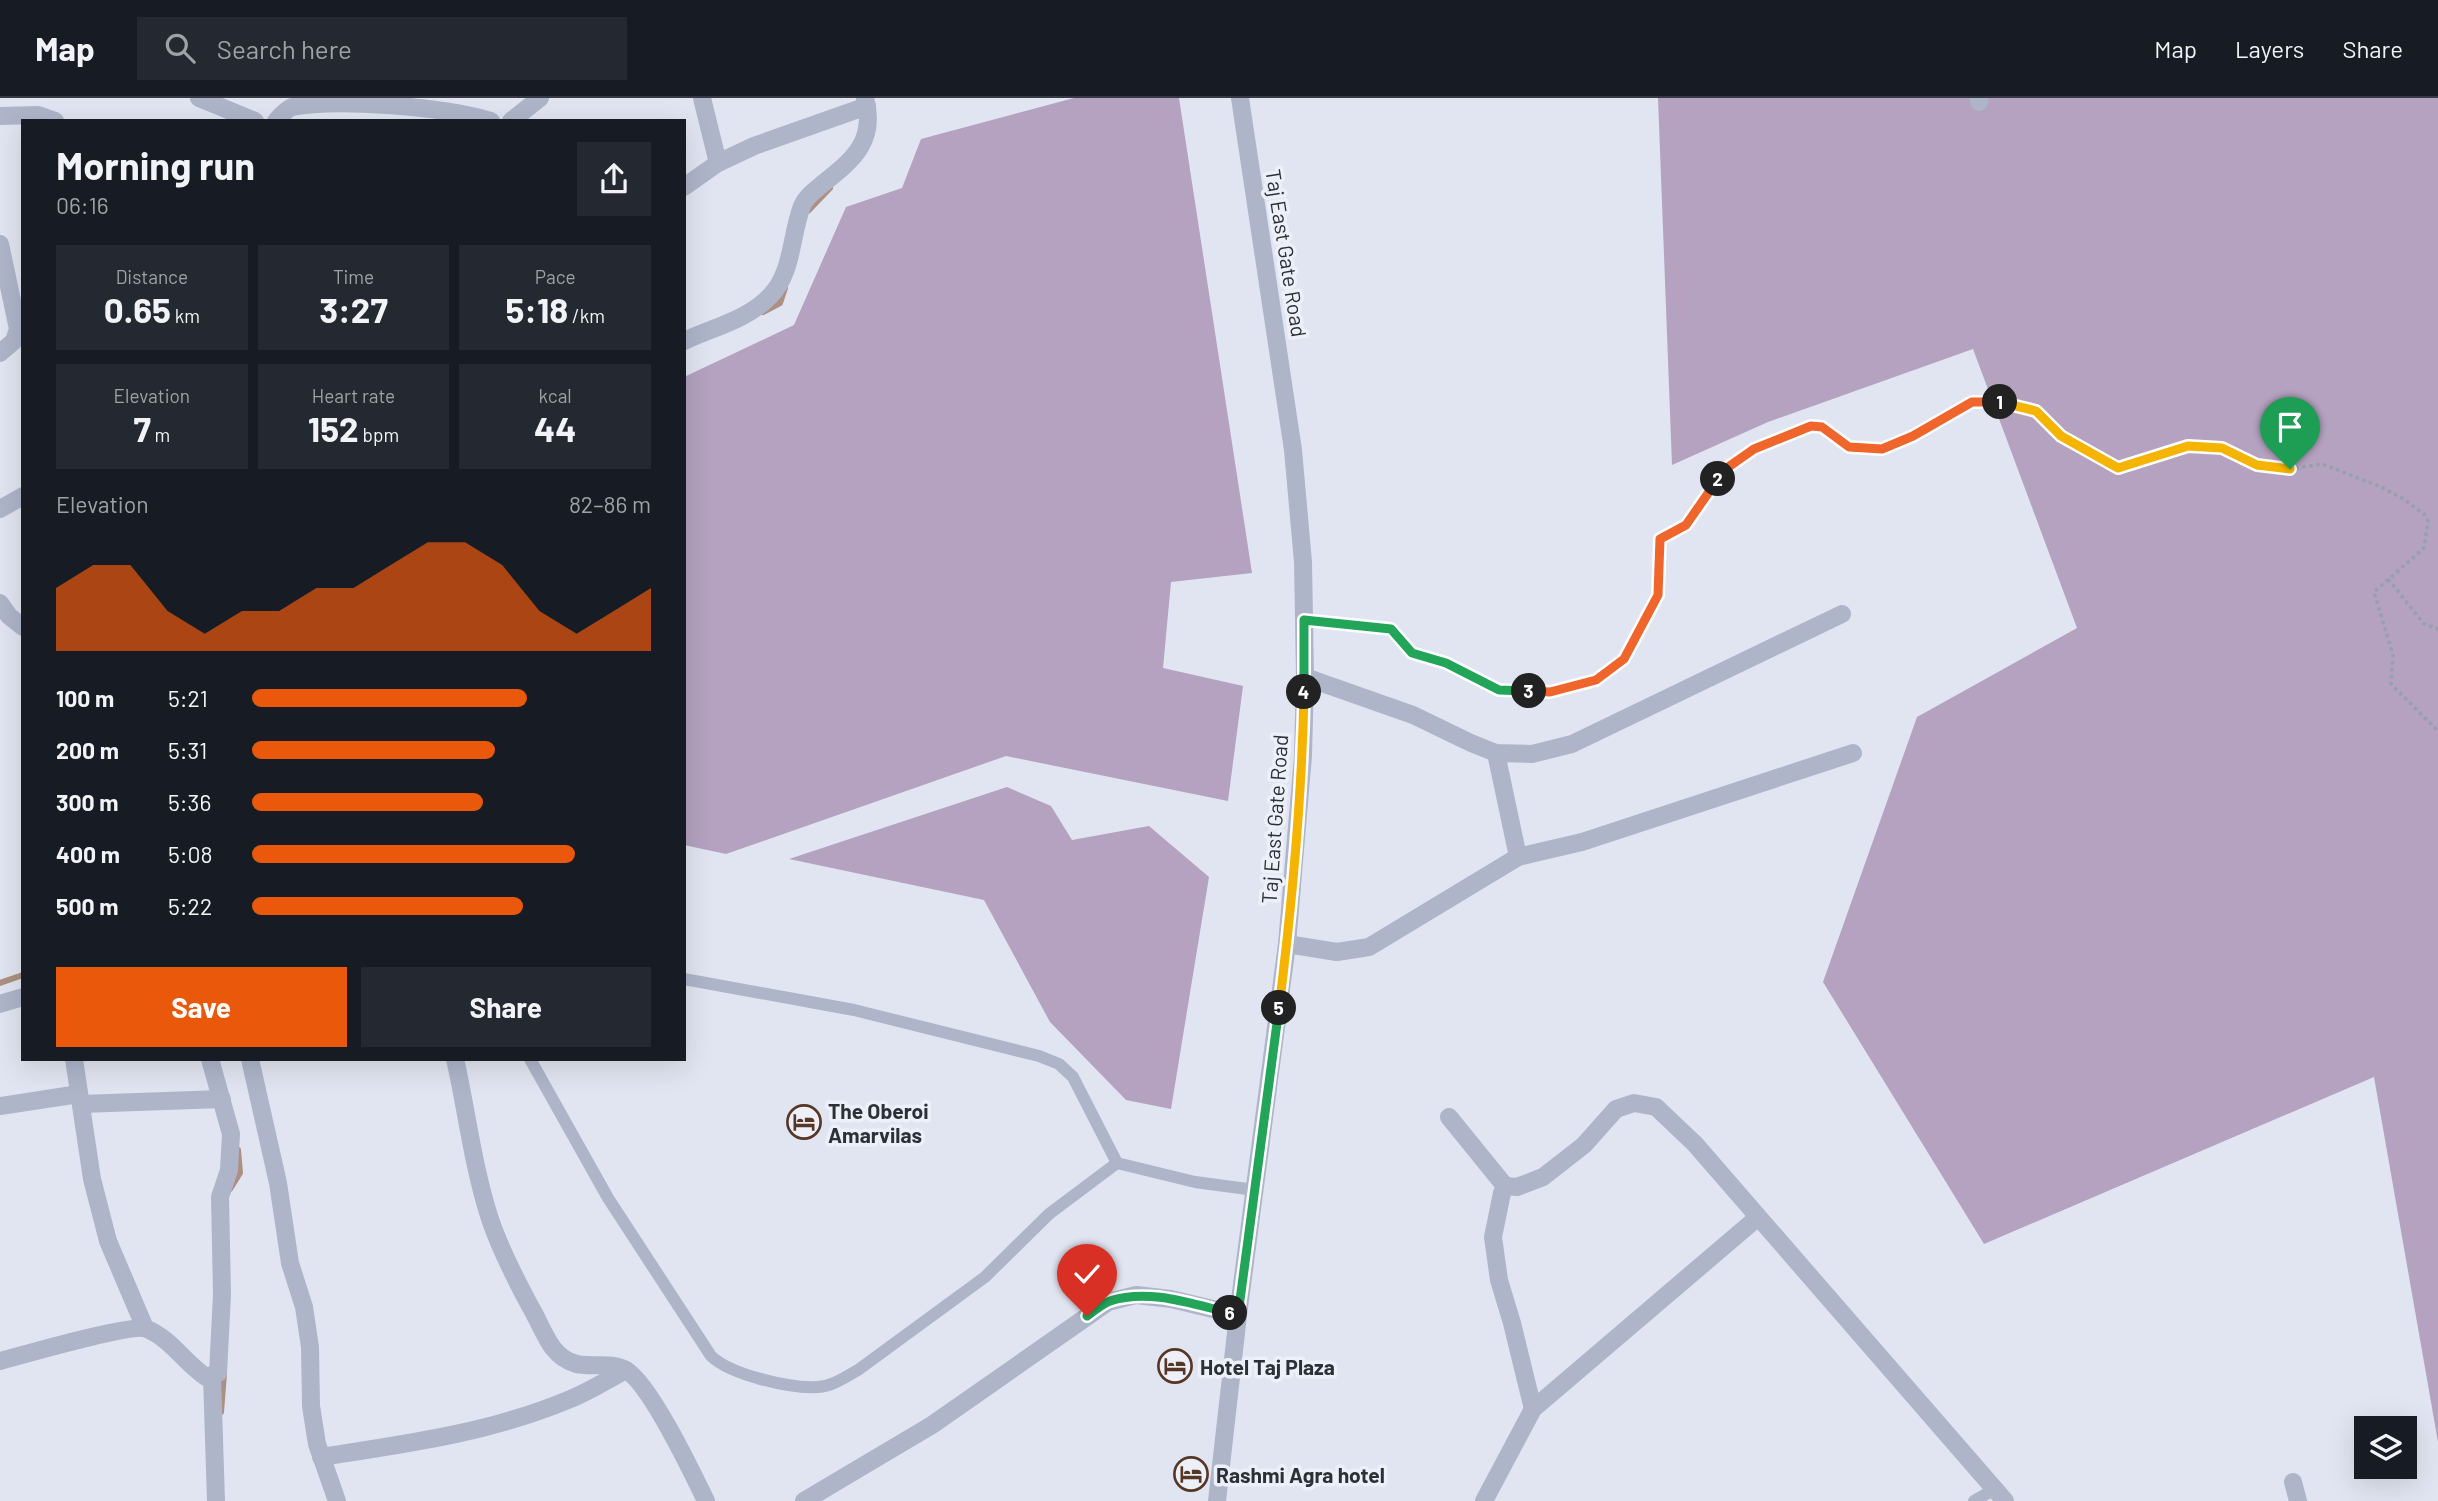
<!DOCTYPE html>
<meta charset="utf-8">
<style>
body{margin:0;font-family:Barlow,sans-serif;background:#242831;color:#f1f3f6;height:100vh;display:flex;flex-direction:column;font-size:26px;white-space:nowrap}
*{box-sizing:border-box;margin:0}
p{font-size:23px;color:#9ea1a6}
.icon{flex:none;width:38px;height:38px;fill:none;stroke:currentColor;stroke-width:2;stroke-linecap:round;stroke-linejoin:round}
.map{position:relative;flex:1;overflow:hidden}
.sheet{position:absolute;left:21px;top:21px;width:665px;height:942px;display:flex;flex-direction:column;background:#171b24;border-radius:0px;box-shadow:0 7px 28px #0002}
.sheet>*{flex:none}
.buttons{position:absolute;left:2354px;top:1318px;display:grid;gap:14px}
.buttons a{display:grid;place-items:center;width:63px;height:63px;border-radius:0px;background:#171b24;box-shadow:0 7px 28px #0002;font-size:35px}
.pin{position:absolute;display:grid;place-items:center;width:60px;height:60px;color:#fff;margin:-72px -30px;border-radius:50% 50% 50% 0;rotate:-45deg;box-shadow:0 0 7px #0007}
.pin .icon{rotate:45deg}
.km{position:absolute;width:35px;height:35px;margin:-18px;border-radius:50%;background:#222;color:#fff;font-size:19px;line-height:35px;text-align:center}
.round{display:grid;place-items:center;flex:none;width:74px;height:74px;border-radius:0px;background:#242831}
.headline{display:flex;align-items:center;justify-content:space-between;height:119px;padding:0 35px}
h1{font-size:38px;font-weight:700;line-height:52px}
.metrics{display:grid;grid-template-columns:repeat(3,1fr);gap:10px;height:119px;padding:7px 35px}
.metrics div{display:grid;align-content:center;border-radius:0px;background:#242831;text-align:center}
.metrics b{font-size:35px;font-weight:700}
.metrics small{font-size:19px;font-weight:400}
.metrics p{font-size:19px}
.chart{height:196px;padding:14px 35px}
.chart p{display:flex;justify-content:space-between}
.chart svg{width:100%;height:126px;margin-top:7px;fill:#ea580c;opacity:.7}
.primary-button{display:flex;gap:14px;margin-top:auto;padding:14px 35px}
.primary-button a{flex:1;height:80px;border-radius:0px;background:#ea580c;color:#fff;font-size:28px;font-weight:700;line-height:80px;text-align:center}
.primary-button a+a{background:#242831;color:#f1f3f6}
ul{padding:0 35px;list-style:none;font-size:23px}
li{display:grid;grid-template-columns:112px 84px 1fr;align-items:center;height:52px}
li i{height:18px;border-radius:9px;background:#ea580c}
header{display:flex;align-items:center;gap:42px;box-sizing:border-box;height:98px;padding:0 35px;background:#171b24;border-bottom:2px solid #363941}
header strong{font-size:33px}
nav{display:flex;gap:38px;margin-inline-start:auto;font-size:24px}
.search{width:490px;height:63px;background:#242831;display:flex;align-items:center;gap:18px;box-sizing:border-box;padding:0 24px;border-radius:0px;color:#9ea1a6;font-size:26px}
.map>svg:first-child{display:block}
.green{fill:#b4a2c0}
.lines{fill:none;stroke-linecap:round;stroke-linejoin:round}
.stream{stroke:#ac9083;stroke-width:6}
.path{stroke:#969fb2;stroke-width:3.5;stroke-dasharray:3.5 3.5;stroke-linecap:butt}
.service{stroke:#aeb5c9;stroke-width:12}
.pedestrian{stroke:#aeb5c9;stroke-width:18}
.minor{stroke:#aeb5c9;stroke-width:18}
.split-1-casing{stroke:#fff;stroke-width:14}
.split-2-casing{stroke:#fff;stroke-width:14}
.split-3-casing{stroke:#fff;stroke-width:14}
.split-4-casing{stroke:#fff;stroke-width:14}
.split-5-casing{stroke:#fff;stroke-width:14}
.split-6-casing{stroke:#fff;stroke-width:14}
.split-7-casing{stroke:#fff;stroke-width:14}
.split-1{stroke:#f5b400;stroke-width:9}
.split-2{stroke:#f0652b;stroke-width:9}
.split-3{stroke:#f0652b;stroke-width:9}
.split-4{stroke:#22a559;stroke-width:9}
.split-5{stroke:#f5b400;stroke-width:9}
.split-6{stroke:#22a559;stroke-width:9}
.split-7{stroke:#22a559;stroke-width:9}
.labels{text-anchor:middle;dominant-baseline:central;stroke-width:7;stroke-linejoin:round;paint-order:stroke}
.street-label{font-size:21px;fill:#2c3138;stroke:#eef0f9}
.poi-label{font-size:21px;font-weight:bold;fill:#2c3138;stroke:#eef0f9;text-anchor:start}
</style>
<header>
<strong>Map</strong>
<div class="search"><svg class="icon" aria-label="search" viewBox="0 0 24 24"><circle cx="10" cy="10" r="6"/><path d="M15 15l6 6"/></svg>Search here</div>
<nav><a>Map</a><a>Layers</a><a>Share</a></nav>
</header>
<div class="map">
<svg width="2438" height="1403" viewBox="0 0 2438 1403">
<rect width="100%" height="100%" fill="#e1e5f1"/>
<g class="green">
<polygon points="1074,0 1179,0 1252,475 1171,484 1163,570 1243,588 1228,703 1006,658 726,756 684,747 684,279 794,227 846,109 902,90 921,41"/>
<polygon points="1658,0 2438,0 2438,1344 2374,979 1984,1146 1823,884 1917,619 2077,530 1973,251 1768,324 1672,367"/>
<polygon points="1007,689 1051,708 1072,742 1149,728 1209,779 1171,1011 1126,1002 1050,924 984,802 789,761"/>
</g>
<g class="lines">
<g class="stream">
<polyline points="808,113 830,90"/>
<polyline points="763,214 780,205 785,190"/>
<polyline points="0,885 23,877"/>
<polyline points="230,1091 240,1075 238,1052"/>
<polyline points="221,1314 224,1276"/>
</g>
<g class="path">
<polyline points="2388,481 2424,526 2438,531"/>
<polyline points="1323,524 1391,531 1412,555 1446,565 1499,592 1550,594 1596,582 1624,561 1658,497 1660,441 1686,427 1724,371 1754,351 1811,328 1823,329 1849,349 1882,351 1913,338 1972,304 2004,303 2036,313 2061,338 2086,354 2118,370 2188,348 2222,350 2257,367 2290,371 2322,366 2379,388 2402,400 2425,417 2428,423 2424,450 2374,494 2393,557 2391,586 2438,633"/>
</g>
<g class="service">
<polyline points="684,881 854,912 1039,958 1059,966 1073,979 1117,1065 1195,1084 1255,1092"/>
<path d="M530 961 608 1100 711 1258C731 1277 791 1291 818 1289 833 1288 845 1279 858 1272L985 1179 1049 1116 1117 1065"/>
<polyline points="1974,1403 1995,1391"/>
</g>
<polyline class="pedestrian" points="1217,1403 1238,1217 1287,846 1303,658 1305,579 1303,464 1293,352 1240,0"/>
<g class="minor">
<polyline points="199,0 255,23"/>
<polyline points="702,0 718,65"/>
<polyline points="1979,0 1979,4"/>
<polyline points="0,18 38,17 55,23"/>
<path d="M276 23C281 18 285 12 292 9 337 0 445 9 491 23"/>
<polyline points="511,23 540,0"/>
<polyline points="684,89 718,65 754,48 867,8"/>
<polyline points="0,146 18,231 14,243 0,255"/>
<path d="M684 243C712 230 749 221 770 198 793 175 791 136 802 108 805 100 813 94 820 88 851 63 877 45 865 0"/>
<polyline points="0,411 23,398"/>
<polyline points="0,505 9,518 23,529"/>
<polyline points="1305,579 1413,617 1471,645 1496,655 1532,656 1572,646 1842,516"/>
<polyline points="1496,655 1518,759"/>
<polyline points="1287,846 1337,854 1369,849 1518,759 1582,744 1853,655"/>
<polyline points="0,906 23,899"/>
<polyline points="74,961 92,1081 108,1143 145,1230"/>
<polyline points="250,961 278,1085 290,1165 304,1209 310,1249 311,1308 317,1346 337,1403"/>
<path d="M455 961C467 1014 473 1069 490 1121 500 1151 515 1180 530 1208 538 1221 544 1238 553 1250 577 1280 603 1259 626 1272 650 1286 693 1376 706 1403"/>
<polyline points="81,1006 222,1001"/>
<polyline points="0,1008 79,996"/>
<polyline points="1449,1019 1505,1088 1502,1095 1493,1139 1499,1182 1512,1225 1533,1311"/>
<polyline points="1505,1088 1517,1089 1543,1079 1584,1047 1616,1011 1634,1005 1656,1009 1695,1046 2005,1403"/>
<path d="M0 1263C23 1257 133 1225 147 1231 171 1241 185 1265 206 1279L218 1275 222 1196 220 1099 229 1072 231 1036 210 961"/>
<polyline points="212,1279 216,1403"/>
<path d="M321 1359C405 1346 489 1335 568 1302 588 1294 607 1282 626 1272"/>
<polyline points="2293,1384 2298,1403"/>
<polyline points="804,1403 932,1327 1108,1204 1136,1197 1171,1201 1238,1217"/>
<polyline points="1484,1403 1533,1311 1757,1120"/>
</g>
</g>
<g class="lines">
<g class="split-1-casing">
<polyline id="split-1" points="2000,304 2036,313 2061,338 2118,370 2188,348 2222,350 2257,367 2290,371"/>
</g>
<g class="split-2-casing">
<polyline id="split-2" points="1718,381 1724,372 1754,351 1811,328 1822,329 1849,349 1882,351 1913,338 1972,304 2000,304"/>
</g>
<g class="split-3-casing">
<polyline id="split-3" points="1529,593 1550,594 1596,582 1624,561 1658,497 1660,441 1686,427 1718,381"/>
</g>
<g class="split-4-casing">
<polyline id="split-4" points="1304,594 1304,522 1391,531 1412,555 1446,565 1499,592 1529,593"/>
</g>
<g class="split-5-casing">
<path id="split-5" d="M1279 910C1292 806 1302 700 1304 594"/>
</g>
<g class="split-6-casing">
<polyline id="split-6" points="1230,1215 1238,1217 1279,910"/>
</g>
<g class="split-7-casing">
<path id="split-7" d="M1087 1218C1094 1213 1102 1206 1110 1203 1149 1190 1192 1206 1230 1215"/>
</g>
<use href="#split-1" class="split-1"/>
<use href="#split-2" class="split-2"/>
<use href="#split-3" class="split-3"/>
<use href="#split-4" class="split-4"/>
<use href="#split-5" class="split-5"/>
<use href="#split-6" class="split-6"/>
<use href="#split-7" class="split-7"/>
</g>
<defs>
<g id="hotel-ring" transform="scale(1.75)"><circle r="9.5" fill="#eef0f9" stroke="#563625" stroke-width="1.5"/><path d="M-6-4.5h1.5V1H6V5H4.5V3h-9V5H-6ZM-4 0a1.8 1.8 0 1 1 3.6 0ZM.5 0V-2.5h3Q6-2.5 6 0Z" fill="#563625"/></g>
</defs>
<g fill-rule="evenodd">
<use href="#hotel-ring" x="804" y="1024"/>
<use href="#hotel-ring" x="1175" y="1268"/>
<use href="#hotel-ring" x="1191" y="1376"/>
</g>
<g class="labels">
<g class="street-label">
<text transform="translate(1287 155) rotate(81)">Taj East Gate Road</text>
<text transform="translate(1274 721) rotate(-86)">Taj East Gate Road</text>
</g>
<g class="poi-label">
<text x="828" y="1012">The Oberoi<tspan x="828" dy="24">Amarvilas</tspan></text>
<text x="1200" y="1268">Hotel Taj Plaza</text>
<text x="1216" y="1376">Rashmi Agra hotel</text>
</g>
</g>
</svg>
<div class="buttons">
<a><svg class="icon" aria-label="layers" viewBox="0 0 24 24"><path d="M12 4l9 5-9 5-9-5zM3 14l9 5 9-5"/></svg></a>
</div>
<div class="pin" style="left:2290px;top:371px;background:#1e9e55"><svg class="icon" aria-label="arrive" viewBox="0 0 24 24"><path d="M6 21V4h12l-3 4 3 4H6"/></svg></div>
<div class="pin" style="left:1087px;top:1218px;background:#d93025"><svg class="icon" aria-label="check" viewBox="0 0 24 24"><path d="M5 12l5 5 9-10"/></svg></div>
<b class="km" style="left:2000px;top:304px">1</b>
<b class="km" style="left:1718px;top:381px">2</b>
<b class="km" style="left:1529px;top:593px">3</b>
<b class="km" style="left:1304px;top:594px">4</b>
<b class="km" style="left:1279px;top:910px">5</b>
<b class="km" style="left:1230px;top:1215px">6</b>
<section class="sheet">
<div class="headline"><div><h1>Morning run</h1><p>06:16</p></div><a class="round"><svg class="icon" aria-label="share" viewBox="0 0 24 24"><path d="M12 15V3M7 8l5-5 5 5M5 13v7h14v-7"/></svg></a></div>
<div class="metrics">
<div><p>Distance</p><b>0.65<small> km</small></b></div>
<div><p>Time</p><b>3:27</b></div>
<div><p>Pace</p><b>5:18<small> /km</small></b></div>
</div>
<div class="metrics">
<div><p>Elevation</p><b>7<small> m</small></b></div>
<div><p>Heart rate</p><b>152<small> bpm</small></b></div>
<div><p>kcal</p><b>44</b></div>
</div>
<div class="chart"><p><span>Elevation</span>82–86 m</p>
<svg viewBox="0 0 160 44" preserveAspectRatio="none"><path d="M0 44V22L10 14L20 14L30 30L40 38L50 30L60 30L70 22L80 22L90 14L100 6L110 6L120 14L130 30L140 38L150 30L160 22V44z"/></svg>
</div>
<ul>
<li><b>100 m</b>5:21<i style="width:69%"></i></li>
<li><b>200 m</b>5:31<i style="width:61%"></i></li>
<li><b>300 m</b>5:36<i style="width:58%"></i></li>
<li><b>400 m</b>5:08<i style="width:81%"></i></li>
<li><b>500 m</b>5:22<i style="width:68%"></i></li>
</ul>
<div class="primary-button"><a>Save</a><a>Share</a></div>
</section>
</div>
